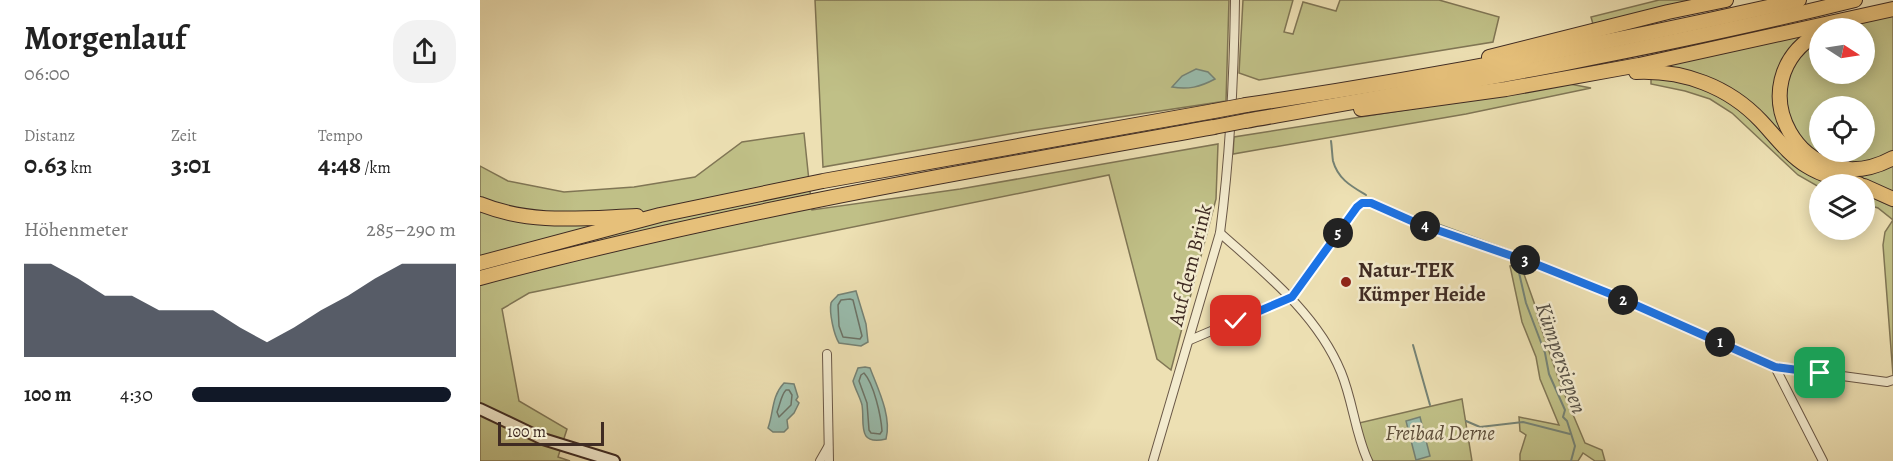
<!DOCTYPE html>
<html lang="de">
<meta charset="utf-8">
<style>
body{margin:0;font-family:Alegreya,serif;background:#f2f2f2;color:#222;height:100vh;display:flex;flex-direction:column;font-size:22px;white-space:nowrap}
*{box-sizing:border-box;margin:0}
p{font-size:20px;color:#767676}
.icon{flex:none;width:33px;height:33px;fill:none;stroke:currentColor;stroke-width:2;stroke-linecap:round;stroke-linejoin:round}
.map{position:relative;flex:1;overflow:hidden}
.side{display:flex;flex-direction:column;background:#fff;width:480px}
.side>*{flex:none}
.needle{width:39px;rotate:102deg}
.fabs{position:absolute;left:1329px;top:18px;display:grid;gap:12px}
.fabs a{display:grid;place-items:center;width:66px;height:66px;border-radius:50%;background:#fff;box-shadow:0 3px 15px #0003;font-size:30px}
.scale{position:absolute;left:18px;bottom:15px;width:106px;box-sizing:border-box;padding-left:6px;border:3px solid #3f2b23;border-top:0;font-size:16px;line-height:21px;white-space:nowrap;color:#3f2b23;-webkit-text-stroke:4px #f3ebce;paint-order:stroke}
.pin{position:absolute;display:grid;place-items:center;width:51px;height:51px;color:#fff;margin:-26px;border-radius:12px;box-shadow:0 3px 9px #0006}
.km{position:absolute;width:30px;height:30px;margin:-15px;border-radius:50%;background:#222;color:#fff;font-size:16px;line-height:30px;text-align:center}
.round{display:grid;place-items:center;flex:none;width:63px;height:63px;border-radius:24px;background:#f2f2f2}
.summary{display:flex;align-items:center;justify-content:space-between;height:102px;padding:0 24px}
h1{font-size:33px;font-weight:700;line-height:45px}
.stats{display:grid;grid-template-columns:repeat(3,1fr);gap:9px;height:102px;padding:6px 24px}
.stats div{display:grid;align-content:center}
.stats b{font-size:26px;font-weight:700}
.stats small{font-size:16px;font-weight:400}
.stats p{font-size:16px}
.chart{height:168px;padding:12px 24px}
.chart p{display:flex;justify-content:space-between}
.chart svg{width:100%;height:108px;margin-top:6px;fill:#111827;opacity:.7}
ul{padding:0 24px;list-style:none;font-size:20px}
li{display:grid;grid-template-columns:96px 72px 1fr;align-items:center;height:45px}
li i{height:15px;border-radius:8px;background:#111827}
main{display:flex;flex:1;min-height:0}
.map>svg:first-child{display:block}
.green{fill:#c0c087;stroke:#807655;stroke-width:1.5;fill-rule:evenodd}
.water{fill:#99bdae;stroke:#758376;stroke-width:1.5}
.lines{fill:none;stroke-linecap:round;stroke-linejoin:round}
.shore{stroke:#6c7468;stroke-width:1.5}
.stream{stroke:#758376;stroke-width:2}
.street-casing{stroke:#6a5847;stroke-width:10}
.secondary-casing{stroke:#3f2b23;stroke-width:14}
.highway-casing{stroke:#3f2b23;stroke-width:16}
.street{stroke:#f3ebce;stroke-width:8}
.secondary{stroke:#f3ebce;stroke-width:10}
.highway{stroke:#e6c07a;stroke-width:14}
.highway-bridge-casing{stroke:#3f2b23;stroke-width:16;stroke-linecap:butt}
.highway-bridge{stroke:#e6c07a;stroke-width:14}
.route-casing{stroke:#fff;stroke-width:12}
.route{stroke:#1a73e8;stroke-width:8}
.poi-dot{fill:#8f2418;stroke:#f3ebce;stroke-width:2}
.labels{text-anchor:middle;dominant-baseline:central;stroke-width:5;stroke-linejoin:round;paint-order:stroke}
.street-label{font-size:21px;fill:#3f2b23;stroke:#f3ebce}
.poi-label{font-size:21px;font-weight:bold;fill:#3f2b23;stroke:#f3ebce;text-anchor:start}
.park-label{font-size:21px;font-style:italic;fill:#5f503c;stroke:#f3ebce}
.water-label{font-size:22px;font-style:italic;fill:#565046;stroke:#f3ebce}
</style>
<main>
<section class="side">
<div class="summary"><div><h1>Morgenlauf</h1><p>06:00</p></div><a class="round"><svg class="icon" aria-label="share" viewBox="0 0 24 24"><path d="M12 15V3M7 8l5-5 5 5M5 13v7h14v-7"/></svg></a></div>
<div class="stats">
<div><p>Distanz</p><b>0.63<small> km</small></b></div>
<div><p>Zeit</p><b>3:01</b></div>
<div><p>Tempo</p><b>4:48<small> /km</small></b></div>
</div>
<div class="chart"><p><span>Höhenmeter</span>285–290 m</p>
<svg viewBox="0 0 160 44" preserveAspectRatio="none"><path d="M0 44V6L10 6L20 12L30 19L40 19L50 25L60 25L70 25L80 32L90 38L100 32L110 25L120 19L130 12L140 6L150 6L160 6V44z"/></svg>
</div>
<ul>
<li><b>100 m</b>4:30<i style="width:98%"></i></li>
</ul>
</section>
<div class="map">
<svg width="1413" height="461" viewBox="0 0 1413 461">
<rect width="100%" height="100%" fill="#ede0b3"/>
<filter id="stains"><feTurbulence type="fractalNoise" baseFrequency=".00333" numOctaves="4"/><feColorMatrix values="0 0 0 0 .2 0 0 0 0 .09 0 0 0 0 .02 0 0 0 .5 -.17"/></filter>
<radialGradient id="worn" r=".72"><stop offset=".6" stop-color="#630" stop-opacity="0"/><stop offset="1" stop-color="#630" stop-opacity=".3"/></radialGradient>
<g class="green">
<polygon points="335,0 749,0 746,101 547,131 343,167"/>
<polygon points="763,0 813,0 804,32 813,34 823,2 856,11 860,0 959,0 1019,17 1013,42 779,80 759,73"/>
<polygon points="1179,0 1213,0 1113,24 1111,17"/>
<path d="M1413 15V151C1339 202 1260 93 1339 38L1340 74H1384V28H1360ZM1340 106H1384V152H1340Z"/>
<polygon points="1324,35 1296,91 1331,162 1413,163 1413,195 1330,163 1272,107 1175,68"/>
<path d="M1171 76C1202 79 1236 90 1261 110 1291 134 1315 173 1353 184H1340L1339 187 1318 175 1252 113 1230 99 1205 91 1171 84Z"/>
<polygon points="1090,84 1111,88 986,114 753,154 754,137"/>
<polygon points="324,133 332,210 480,189 738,144 736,199 691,370 677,359 629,175 49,293 22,309 39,401 87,429 78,457 90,461 0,461 0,166 28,181 84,192 154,187 215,177 262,142"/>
<polygon points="1384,194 1413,207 1413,375 1403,245 1405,232 1413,220 1398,208 1385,204"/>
<polygon points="1040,263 1056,308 1057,316 1081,386 1105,443 1122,450 1125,461 1115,461 1103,453 1098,461 1040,461 1040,454 1046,435 1040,431 1039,417 1079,425 1060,379 1056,357 1042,322 1030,266"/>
<polygon points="982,399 992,461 893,461 888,454 879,423"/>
</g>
<g class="water">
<path d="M716 69 728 72 735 79C720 87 708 90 692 87L702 76Z"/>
<path d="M376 291 386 324 388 342 381 346 359 343C354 335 349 313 351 303 352 300 356 298 358 295Z"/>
<path d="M385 367 390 368C398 389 412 417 406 439 376 446 385 423 382 405 380 397 375 389 373 381L378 368Z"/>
<path d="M304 383 314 384 318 397 316 400 319 403 314 413 307 420 308 428 304 432H293L288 428C294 412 291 397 304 383Z"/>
<polygon points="940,417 950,456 936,460 926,421"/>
</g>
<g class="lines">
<g class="shore">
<polygon points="370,299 373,300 382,336 380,339 363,337 359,326 358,305 361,300"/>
<path d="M384 373C394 384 401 416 402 431L400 434 391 433 389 430 387 403 379 381 381 375Z"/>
<path d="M306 390H309L312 395 311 405 299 417 297 412C300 405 301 395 306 390Z"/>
</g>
<g class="stream">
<path d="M851 141C852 148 852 154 853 161 858 179 871 186 886 195"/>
<polyline points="941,218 1034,252"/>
<polyline points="1037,264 1046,303 1065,353 1069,374 1085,410 1083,417 1087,421 1095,446 1091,461"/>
<polyline points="933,345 950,405"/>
<polyline points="986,421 1000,427 1043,422 1090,434"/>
</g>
<g class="street-casing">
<g id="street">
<path d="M740 233C786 274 837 314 861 372 873 401 875 433 888 461"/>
<polyline points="710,340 811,297 877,207 882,203 891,203 934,222 1058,265 1133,295 1295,367 1407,382 1413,380"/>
<polyline points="347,354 349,461"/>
<polyline points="1295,367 1343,461"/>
<polyline points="340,461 348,447"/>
<path d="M673 461 740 233C750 156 754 77 755 0"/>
</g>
</g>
<g class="secondary-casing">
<polyline id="secondary" points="0,409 63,439 134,461"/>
</g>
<g class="highway-casing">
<g id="highway">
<path d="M1340 32C1252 82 1323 207 1413 158"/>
<polyline points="1009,57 1188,12 1246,0"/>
<path d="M1156 72C1203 70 1248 86 1281 121 1295 136 1309 155 1327 166 1343 176 1361 180 1379 184"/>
<path d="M766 105C952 77 1136 42 1319 0"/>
<polyline points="881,109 1026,89 1159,65 1413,9"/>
<path d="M765 121C970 85 1174 50 1375 0"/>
<polyline points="1384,186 1413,199"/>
<path d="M0 204C51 225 104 218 157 216"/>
<polyline points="0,263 180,215 343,181 734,111"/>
<path d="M0 278C242 213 487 171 734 127"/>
</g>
</g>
<use href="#street" class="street"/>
<use href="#secondary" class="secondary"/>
<use href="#highway" class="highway"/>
<g class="highway-bridge-casing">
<g id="highway-bridge">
<polyline points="734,111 766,105"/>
<polyline points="734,127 765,121"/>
</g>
</g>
<use href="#highway-bridge" class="highway-bridge"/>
</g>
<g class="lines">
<g class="route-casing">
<polyline id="route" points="756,321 812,297 877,207 882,203 891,203 934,222 1058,265 1133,295 1295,367 1340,373"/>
</g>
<use href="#route" class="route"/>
</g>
<circle class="poi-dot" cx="866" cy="282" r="6"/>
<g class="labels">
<g class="street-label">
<text transform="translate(710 265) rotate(-76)">Auf dem Brink</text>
</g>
<g class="poi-label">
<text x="878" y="270">Natur-TEK<tspan x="878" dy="24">Kümper Heide</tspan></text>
</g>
<g class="park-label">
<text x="960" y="433">Freibad Derne</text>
</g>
<g class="water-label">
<text transform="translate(1081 358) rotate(71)">Kümpersiepen</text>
</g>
</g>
<rect width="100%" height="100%" filter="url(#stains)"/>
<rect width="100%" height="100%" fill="url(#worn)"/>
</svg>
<div class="fabs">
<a><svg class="needle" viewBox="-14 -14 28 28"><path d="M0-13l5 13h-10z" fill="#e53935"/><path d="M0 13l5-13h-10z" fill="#767676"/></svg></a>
<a><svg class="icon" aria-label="locate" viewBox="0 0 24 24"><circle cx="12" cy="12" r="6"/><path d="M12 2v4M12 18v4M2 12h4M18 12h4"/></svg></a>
<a><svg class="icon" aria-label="layers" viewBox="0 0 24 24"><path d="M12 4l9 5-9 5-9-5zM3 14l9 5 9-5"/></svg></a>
</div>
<div class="scale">100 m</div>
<div class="pin" style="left:1340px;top:373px;background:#1e9e55"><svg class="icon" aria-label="arrive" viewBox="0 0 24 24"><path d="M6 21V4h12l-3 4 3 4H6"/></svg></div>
<div class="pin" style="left:756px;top:321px;background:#d93025"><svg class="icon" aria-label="check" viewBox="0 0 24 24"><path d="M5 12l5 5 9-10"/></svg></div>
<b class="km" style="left:1240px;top:342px">1</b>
<b class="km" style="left:1143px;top:300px">2</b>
<b class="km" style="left:1045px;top:260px">3</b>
<b class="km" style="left:945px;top:226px">4</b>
<b class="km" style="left:858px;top:233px">5</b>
</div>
</main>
